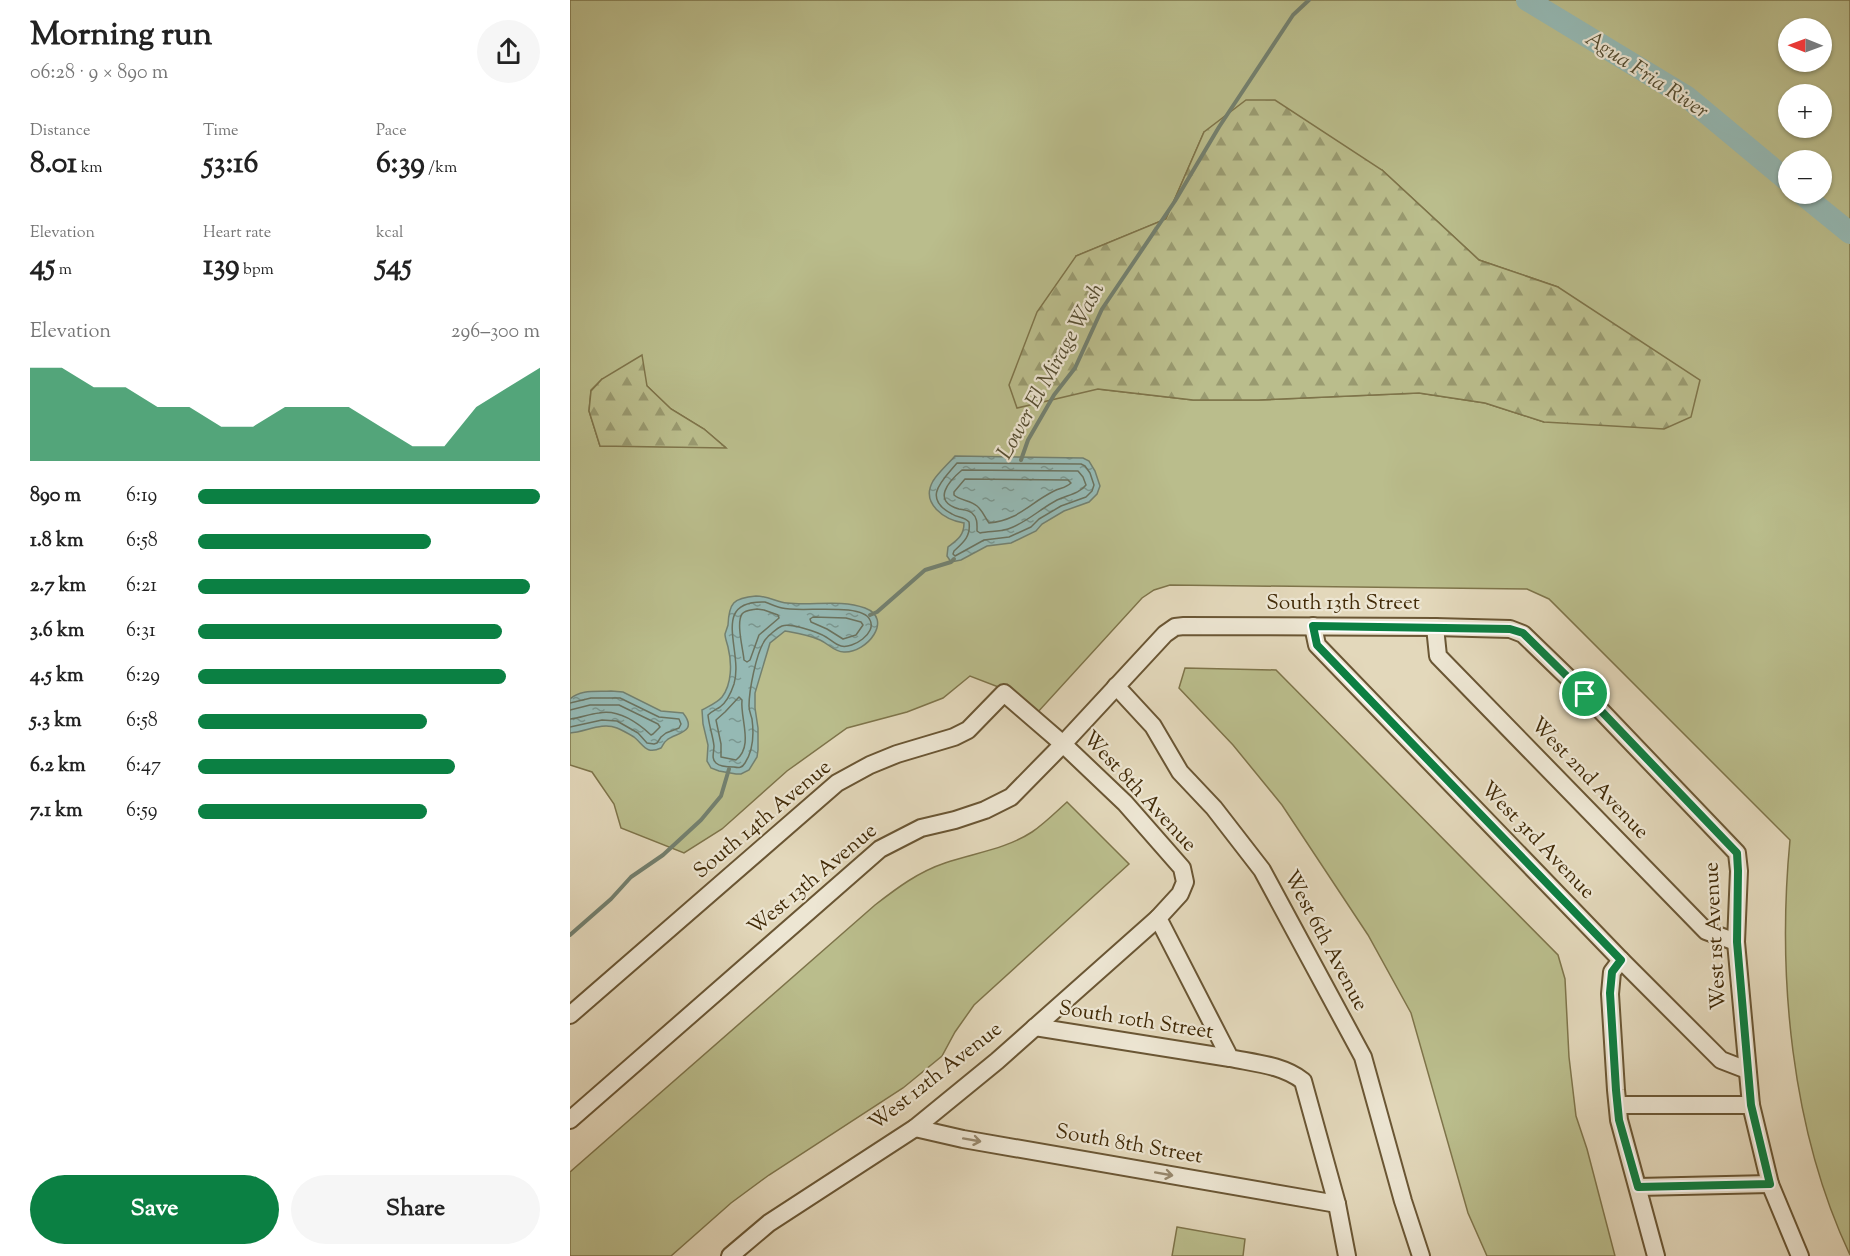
<!DOCTYPE html>
<meta charset="utf-8">
<style>
body{margin:0;font-family:"Sorts Mill Goudy",serif;background:#f6f6f6;color:#222;height:100vh;display:flex;flex-direction:column;font-size:22px;white-space:nowrap}
*{box-sizing:border-box;margin:0}
p{font-size:20px;color:#767676}
.icon{flex:none;width:33px;height:33px;fill:none;stroke:currentColor;stroke-width:2;stroke-linecap:round;stroke-linejoin:round}
.map{position:relative;flex:1;overflow:hidden}
.panel{display:flex;flex-direction:column;background:#fff;width:570px}
.panel>*{flex:none}
.needle{width:39px;rotate:271deg}
.buttons{position:absolute;left:1208px;top:18px;display:grid;gap:12px}
.buttons a{display:grid;place-items:center;width:54px;height:54px;border-radius:50%;background:#fff;box-shadow:0 2px 4px #0004;font-size:30px}
.pin{position:absolute;display:grid;place-items:center;width:51px;height:51px;color:#fff;margin:-26px;border:3px solid #fff;border-radius:50%;box-shadow:0 2px 6px #0007}
.round{display:grid;place-items:center;flex:none;width:63px;height:63px;border-radius:32px;background:#f6f6f6}
.overview{display:flex;align-items:center;justify-content:space-between;height:102px;padding:0 30px}
h1{font-size:33px;font-weight:800;line-height:45px}
.figures{display:grid;grid-template-columns:repeat(3,1fr);gap:9px;height:102px;padding:6px 30px}
.figures div{display:grid;align-content:center}
.figures b{font-size:30px;font-weight:800}
.figures small{font-size:16px;font-weight:400}
.figures p{font-size:16px}
.chart{height:168px;padding:12px 30px}
.chart p{display:flex;justify-content:space-between}
.chart svg{width:100%;height:108px;margin-top:6px;fill:#0b8043;opacity:.7}
.cta{display:flex;gap:12px;margin-top:auto;padding:12px 30px}
.cta a{flex:1;height:69px;border-radius:36px;background:#0b8043;color:#fff;font-size:24px;font-weight:800;line-height:69px;text-align:center}
.cta a+a{background:#f6f6f6;color:#222}
ul{padding:0 30px;list-style:none;font-size:20px}
li{display:grid;grid-template-columns:96px 72px 1fr;align-items:center;height:45px}
li i{height:15px;border-radius:8px;background:#0b8043}
main{display:flex;flex:1;min-height:0}
.map>svg:first-child{display:block}
.grass{fill:#babd8c;stroke:#7e744a;stroke-width:1.5;fill-rule:evenodd}
.forest{fill:url(#forest-firs);stroke:#7e744a;stroke-width:1.5}
.water{fill:url(#water-ripples);stroke:#73806f;stroke-width:1.5}
.lines{fill:none;stroke-linecap:round;stroke-linejoin:round}
.shore{stroke:#6b725e;stroke-width:1.5}
.stream{stroke:#73806f;stroke-width:4}
.river{stroke:#95b9b4;stroke-width:22}
.minor-casing{stroke:#6a5634;stroke-width:20}
.minor{stroke:#ede6d3;stroke-width:16}
.oneway{stroke:#97886d}
.route-casing{stroke:#fff;stroke-width:12}
.route{stroke:#0b8043;stroke-width:8}
.labels{text-anchor:middle;dominant-baseline:central;stroke-width:4.5;stroke-linejoin:round;paint-order:stroke}
.street-label{font-size:21px;fill:#412a07;stroke:#ede6d3}
.water-label{font-size:22px;font-style:italic;fill:#564e32;stroke:#ede6d3}
</style>
<main>
<section class="panel">
<div class="overview"><div><h1>Morning run</h1><p>06:28 · 9 × 890 m</p></div><a class="round"><svg class="icon" aria-label="share" viewBox="0 0 24 24"><path d="M12 15V3M7 8l5-5 5 5M5 13v7h14v-7"/></svg></a></div>
<div class="figures">
<div><p>Distance</p><b>8.01<small> km</small></b></div>
<div><p>Time</p><b>53:16</b></div>
<div><p>Pace</p><b>6:39<small> /km</small></b></div>
</div>
<div class="figures">
<div><p>Elevation</p><b>45<small> m</small></b></div>
<div><p>Heart rate</p><b>139<small> bpm</small></b></div>
<div><p>kcal</p><b>545</b></div>
</div>
<div class="chart"><p><span>Elevation</span>296–300 m</p>
<svg viewBox="0 0 160 44" preserveAspectRatio="none"><path d="M0 44V6L10 6L20 14L30 14L40 22L50 22L60 30L70 30L80 22L90 22L100 22L110 30L120 38L130 38L140 22L150 14L160 6V44z"/></svg>
</div>
<ul>
<li><b>890 m</b>6:19<i style="width:100%"></i></li>
<li><b>1.8 km</b>6:58<i style="width:68%"></i></li>
<li><b>2.7 km</b>6:21<i style="width:97%"></i></li>
<li><b>3.6 km</b>6:31<i style="width:89%"></i></li>
<li><b>4.5 km</b>6:29<i style="width:90%"></i></li>
<li><b>5.3 km</b>6:58<i style="width:67%"></i></li>
<li><b>6.2 km</b>6:47<i style="width:75%"></i></li>
<li><b>7.1 km</b>6:59<i style="width:67%"></i></li>
</ul>
<div class="cta"><a>Save</a><a>Share</a></div>
</section>
<div class="map">
<svg width="1280" height="1256" viewBox="0 0 1280 1256">
<defs>
<pattern id="forest-firs" width="22" height="20" patternUnits="userSpaceOnUse" patternTransform="scale(1.5)"><rect width="22" height="20" fill="#babd8c"/><path d="M5 1l3.5 6h-7zM16 11l3.5 6h-7z" fill="#999a70"/></pattern>
<pattern id="water-ripples" width="26" height="14" patternUnits="userSpaceOnUse" patternTransform="scale(1.5)"><rect width="26" height="14" fill="#95b9b4"/><path d="M2 4q2-2 4 0t4 0M15 11q2-2 4 0t4 0" fill="none" stroke="#7b9790"/></pattern>
</defs>
<rect width="100%" height="100%" fill="#e3d8bb"/>
<filter id="stains"><feTurbulence type="fractalNoise" baseFrequency=".00333" numOctaves="4"/><feColorMatrix values="0 0 0 0 .2 0 0 0 0 .09 0 0 0 0 .02 0 0 0 .5 -.17"/></filter>
<radialGradient id="worn" r=".72"><stop offset=".6" stop-color="#630" stop-opacity="0"/><stop offset="1" stop-color="#630" stop-opacity=".3"/></radialGradient>
<g class="grass">
<path d="M0 0H1280V1255C1221 1130 1207 975 1220 840L979 599 957 589 600 585 584 590 572 598 467 713 442 689 431 688 400 676 373 698 337 712 277 728 217 771 152 829 114 853 51 828 44 804 22 772 0 765ZM1218 28H1251V62H1218ZM1218 94H1251V128H1218ZM634 132 812 170 909 260 988 287 974 422 915 403 849 393 688 400H623L528 389 506 256 596 219ZM1218 160H1251V194H1218ZM32 379 77 386 101 409 134 429 155 447 30 446 19 411 21 390Z"/>
<polygon points="615,668 706,670 988,955 995,979 999,1057 1006,1116 1017,1149 1045,1256 917,1256 898,1213 841,1013 798,935 712,805 663,745 609,688"/>
<path d="M497 802 559 864 404 1005 385 1032 372 1056 333 1088 199 1175 161 1203 101 1256H0V1172L305 905C327 888 348 872 375 863 404 853 436 849 462 832 474 824 486 812 497 802Z"/>
<polygon points="607,1227 675,1239 673,1256 602,1256"/>
</g>
<g class="forest">
<polygon points="676,100 705,100 812,170 909,260 988,287 1130,380 1121,417 1094,429 974,422 915,403 849,393 688,400 623,400 528,389 447,408 439,385 467,312 506,256 596,219 634,132"/>
<polygon points="72,355 77,386 101,409 134,429 156,448 30,446 19,411 21,391 32,379"/>
</g>
<g class="water">
<path d="M385 456 513 458 519 461 525 471 530 486 527 494 519 502 494 511 472 524 466 531 441 543 417 546 391 560 381 562 377 556 378 547C387 540 394 536 394 523 375 520 350 504 363 481 368 473 378 464 385 456Z"/>
<path d="M186 596C199 596 206 602 217 603 242 606 270 599 295 608 324 619 297 653 274 652 264 652 259 644 250 640 239 635 226 633 215 631L200 643 185 693V708L188 728V750L187 757 179 770 171 774H166L149 771 141 768 137 761 138 745 133 724 132 710C139 706 147 703 152 697 162 684 162 663 158 647 157 643 155 638 155 634 156 631 157 628 158 625 159 603 163 598 186 596Z"/>
<path d="M41 691 53 692 91 711 113 713C129 733 105 733 97 740 94 742 93 745 91 748 76 755 74 745 64 737 59 734 52 730 47 728 31 722 16 732 0 733V699C11 689 27 692 41 691Z"/>
</g>
<g class="lines">
<g class="shore">
<path d="M387 463 511 464 515 466 520 473 524 485 522 491 516 497 491 506 469 519 461 527 439 537 414 540 385 556 383 554 384 551C394 542 401 536 399 522 394 516 388 518 382 514 351 498 373 480 387 463Z"/>
<path d="M392 470 508 471 513 477 516 485C509 494 497 495 487 500 470 509 456 523 438 529 429 532 419 531 410 533L407 531C407 525 408 518 402 513 398 510 394 510 389 509 361 501 379 481 392 470Z"/>
<path d="M395 479 498 480 501 483C496 488 490 488 484 491 458 504 449 520 419 523 415 518 413 511 407 506 400 500 391 501 384 495V492Z"/>
<path d="M195 602C201 604 206 607 212 608 229 613 292 602 300 620 307 633 283 649 271 646 266 645 261 640 256 637 248 632 221 623 212 626 207 628 198 636 195 640 186 653 179 691 179 706 179 711 181 715 182 719 184 734 183 751 175 763 172 768 169 768 164 767 159 767 150 767 146 763 141 759 144 752 144 746 143 736 139 726 138 715 142 711 145 710 150 707 157 702 161 693 164 684 174 651 139 600 195 602Z"/>
<path d="M187 609 194 610 208 615 209 618 189 635 180 660 177 662 174 660C173 649 166 623 172 614 175 610 182 610 187 609Z"/>
<polygon points="243,617 276,618 291,622 293,625 286,635 273,639 257,629 241,622 240,619"/>
<path d="M169 697 172 700C170 719 184 746 166 760L151 757V744L146 720 155 712Z"/>
<polyline points="0,703 21,698 50,698 89,717 109,719 111,724 109,728 96,733 91,737 87,743 84,744 77,743 68,733 47,721 32,720 0,727"/>
<path d="M0 710 20 705H49L88 724 90 727 83 734 81 735C67 722 49 709 29 713 19 714 10 718 0 719"/>
</g>
<g class="stream">
<polyline points="451,460 458,440 484,395 505,368 532,309 605,201 649,127 723,15 739,0"/>
<polyline points="300,615 307,612 355,570 381,562 384,559"/>
<polyline points="0,935 41,899 61,877 93,855 131,820 151,796 159,769"/>
</g>
<g class="river">
<polyline points="957,0 1117,97 1218,181"/>
<polyline points="1232,194 1280,233"/>
</g>
<g class="minor-casing">
<g id="minor">
<polyline points="743,626 747,645 1051,960 1151,1060 1177,1070"/>
<polyline points="865,627 868,656 1136,931 1166,942"/>
<polyline points="546,686 583,726 610,772 644,808 692,870 793,1057 833,1201 851,1256"/>
<polyline points="1051,960 1042,972 1040,994 1046,1090 1049,1120 1086,1256"/>
<path d="M0 1015 267 783 300 765 327 754 384 737 398 730 434 693 493 744 555 803 612 868 615 882 610 894 588 918 660 1058C684 1063 713 1065 733 1081L767 1204 777 1256"/>
<polyline points="465,1027 660,1058"/>
<polyline points="1048,1105 1181,1105"/>
<polyline points="0,1120 310,849 351,828 385,820 415,810 441,797 493,744 595,634 605,627 614,626 865,627 940,629 953,634 1015,694 1167,853 1169,871 1166,942 1181,1105 1200,1184 1230,1256"/>
<polyline points="345,1128 393,1139 767,1204"/>
<polyline points="1068,1187 1200,1184"/>
<polyline points="160,1256 199,1223 345,1128 427,1061 588,918"/>
</g>
</g>
<use href="#minor" class="minor"/>
</g>
<defs><path id="oneway-shaft" d="M-6 0H5M1.5-3L5.5 0L1.5 3" fill="none" stroke-width="1.6" stroke-linecap="round" stroke-linejoin="round" transform="scale(1.5)"/></defs>
<g class="oneway">
<use href="#oneway-shaft" transform="translate(402 1140) rotate(10)"/>
<use href="#oneway-shaft" transform="translate(594 1174) rotate(10)"/>
</g>
<g class="lines">
<g class="route-casing">
<polygon id="route" points="743,626 940,629 953,633 1015,694 1167,853 1168,871 1167,942 1181,1105 1200,1184 1068,1187 1049,1120 1046,1090 1040,993 1042,972 1051,960 747,645"/>
</g>
<use href="#route" class="route"/>
</g>
<g class="labels">
<g class="street-label">
<text x="773" y="604">South 13th Street</text>
<text transform="translate(1019 779) rotate(46)">West 2nd Avenue</text>
<text transform="translate(569 792) rotate(47)">West 8th Avenue</text>
<text transform="translate(193 820) rotate(-40)">South 14th Avenue</text>
<text transform="translate(967 841) rotate(46)">West 3rd Avenue</text>
<text transform="translate(243 880) rotate(-40)">West 13th Avenue</text>
<text transform="translate(1146 936) rotate(-93)">West 1st Avenue</text>
<text transform="translate(755 941) rotate(62)">West 6th Avenue</text>
<text transform="translate(566 1021) rotate(9)">South 10th Street</text>
<text transform="translate(366 1077) rotate(-38)">West 12th Avenue</text>
<text transform="translate(559 1145) rotate(10)">South 8th Street</text>
</g>
<g class="water-label">
<text transform="translate(1076 76) rotate(33)">Agua Fria River</text>
<text transform="translate(482 372) rotate(-61)">Lower El Mirage Wash</text>
</g>
</g>
<rect width="100%" height="100%" filter="url(#stains)"/>
<rect width="100%" height="100%" fill="url(#worn)"/>
</svg>
<div class="buttons">
<a><svg class="needle" viewBox="-14 -14 28 28"><path d="M0-13l5 13h-10z" fill="#e53935"/><path d="M0 13l5-13h-10z" fill="#767676"/></svg></a>
<a>+</a>
<a>−</a>
</div>
<div class="pin" style="left:1015px;top:694px;background:#1e9e55"><svg class="icon" aria-label="arrive" viewBox="0 0 24 24"><path d="M6 21V4h12l-3 4 3 4H6"/></svg></div>
</div>
</main>
